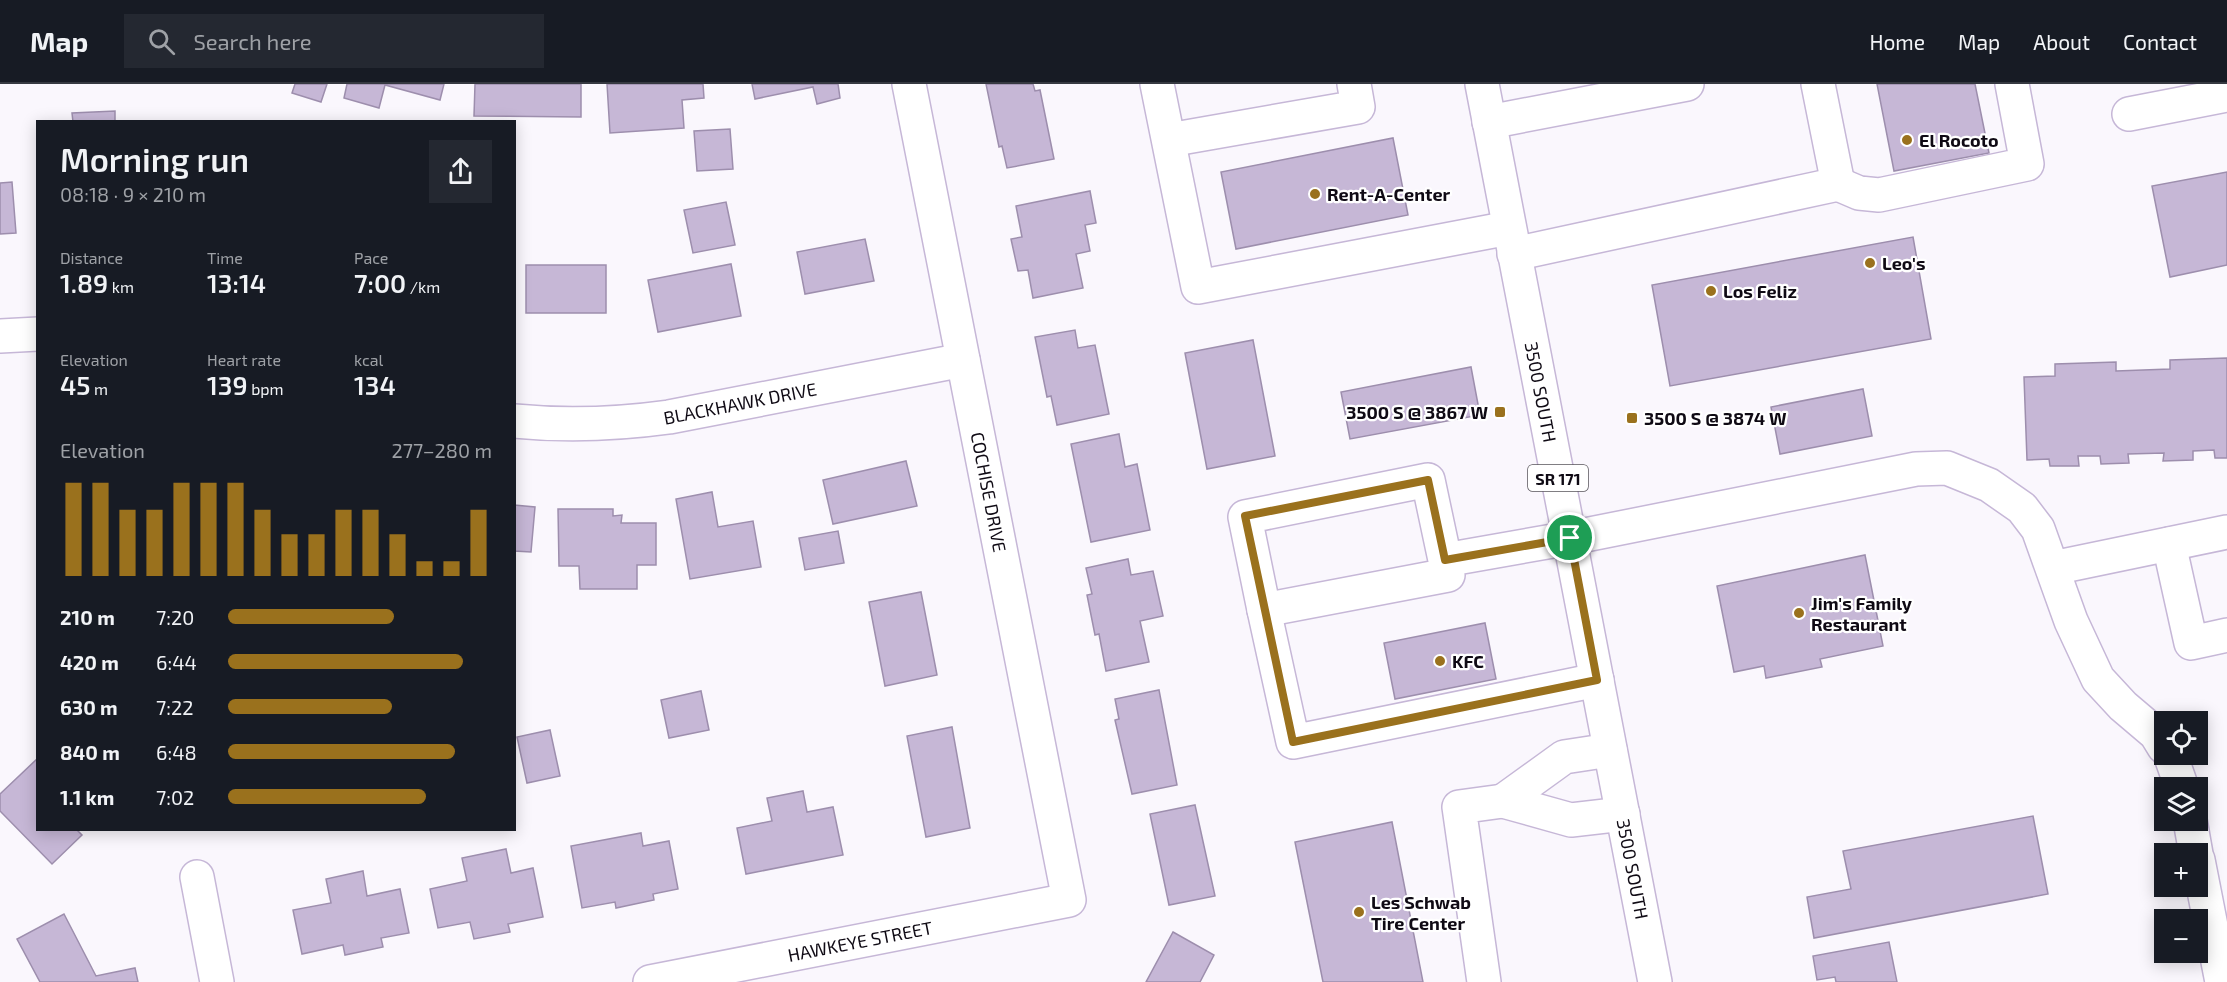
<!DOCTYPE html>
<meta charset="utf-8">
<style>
body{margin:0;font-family:"Exo 2",sans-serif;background:#242831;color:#f1f3f6;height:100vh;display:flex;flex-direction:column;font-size:22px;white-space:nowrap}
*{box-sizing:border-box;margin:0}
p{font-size:20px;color:#9ea1a6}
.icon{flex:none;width:33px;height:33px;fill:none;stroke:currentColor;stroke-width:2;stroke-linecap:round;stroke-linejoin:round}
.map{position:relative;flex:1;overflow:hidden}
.side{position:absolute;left:36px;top:36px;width:480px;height:711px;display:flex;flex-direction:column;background:#171b24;border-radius:0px;box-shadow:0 3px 15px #0003}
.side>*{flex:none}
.fabs{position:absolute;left:2154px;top:627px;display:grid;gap:12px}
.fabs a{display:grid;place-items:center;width:54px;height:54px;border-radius:0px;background:#171b24;box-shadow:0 3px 15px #0003;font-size:30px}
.pin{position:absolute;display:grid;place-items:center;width:51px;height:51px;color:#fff;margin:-26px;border:3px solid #fff;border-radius:50%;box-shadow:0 2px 6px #0007}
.round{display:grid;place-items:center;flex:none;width:63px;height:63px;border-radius:0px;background:#242831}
.overview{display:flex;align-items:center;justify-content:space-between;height:102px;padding:0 24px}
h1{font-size:33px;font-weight:600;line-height:45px}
.metrics{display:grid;grid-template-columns:repeat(3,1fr);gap:9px;height:102px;padding:6px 24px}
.metrics div{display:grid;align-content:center}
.metrics b{font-size:26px;font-weight:600}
.metrics small{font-size:16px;font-weight:400}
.metrics p{font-size:16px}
.chart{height:168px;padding:12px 24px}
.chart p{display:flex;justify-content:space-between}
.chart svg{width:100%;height:108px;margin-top:6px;stroke:#9a711d;stroke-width:6}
ul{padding:0 24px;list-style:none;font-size:20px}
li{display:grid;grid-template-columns:96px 72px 1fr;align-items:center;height:45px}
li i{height:15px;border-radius:8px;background:#9a711d}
header{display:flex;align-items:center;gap:36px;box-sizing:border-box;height:84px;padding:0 30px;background:#171b24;border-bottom:2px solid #363941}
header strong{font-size:28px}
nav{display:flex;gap:33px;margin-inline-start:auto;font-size:21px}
.search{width:420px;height:54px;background:#242831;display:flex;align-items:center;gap:15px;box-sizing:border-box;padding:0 21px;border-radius:0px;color:#9ea1a6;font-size:22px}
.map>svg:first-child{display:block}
.building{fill:#c6b7d6;stroke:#9d8ead;stroke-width:1.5}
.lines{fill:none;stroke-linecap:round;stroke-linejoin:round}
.minor-casing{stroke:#c6b7d7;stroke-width:36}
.major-casing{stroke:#c6b7d7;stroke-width:36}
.minor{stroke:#fff;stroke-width:33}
.major{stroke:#fff;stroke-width:33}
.route-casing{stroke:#fff;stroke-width:12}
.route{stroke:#9a711d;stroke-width:8}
.poi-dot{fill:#9a711d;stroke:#fff;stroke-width:2}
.labels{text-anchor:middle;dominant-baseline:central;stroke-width:4.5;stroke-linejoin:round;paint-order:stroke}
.shield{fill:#fff;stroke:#57545a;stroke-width:1.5}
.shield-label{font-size:16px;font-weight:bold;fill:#0f0a14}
.poi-label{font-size:18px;font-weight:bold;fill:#0f0a14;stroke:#fff;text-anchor:start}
.street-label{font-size:18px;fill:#0f0a14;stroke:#fff}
</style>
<header>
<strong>Map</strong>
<div class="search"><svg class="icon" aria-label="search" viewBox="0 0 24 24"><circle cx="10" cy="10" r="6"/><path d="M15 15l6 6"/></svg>Search here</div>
<nav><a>Home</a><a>Map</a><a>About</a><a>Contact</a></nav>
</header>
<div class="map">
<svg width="2227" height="898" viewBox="0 0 2227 898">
<rect width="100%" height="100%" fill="#faf7fd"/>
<g class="building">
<polygon points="295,0 327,0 321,18 292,9"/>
<polygon points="347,0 444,0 440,16 385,1 379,24 344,14"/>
<polygon points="475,0 581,0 581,33 474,32"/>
<polygon points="607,0 703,0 704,14 682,16 684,44 610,49"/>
<polygon points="752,0 838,0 840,14 817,20 813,3 755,15"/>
<polygon points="986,0 1033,0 1035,7 1040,6 1054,75 1007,84 1002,62 999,63"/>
<polygon points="1877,0 1975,0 1989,69 1894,87"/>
<polygon points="115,27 115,38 73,38 72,29"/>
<polygon points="730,45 733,85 697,87 694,47"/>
<polygon points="1393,54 1408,131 1236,165 1221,88"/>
<polygon points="2227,88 2227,181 2170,193 2152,102"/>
<polygon points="12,98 16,149 0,150 0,99"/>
<polygon points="1090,107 1096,139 1085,141 1090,167 1076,170 1083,204 1033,214 1028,186 1018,187 1011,155 1022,153 1016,122"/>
<polygon points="726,118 735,161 693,169 684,126"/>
<polygon points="1913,153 1931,255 1670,302 1652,201"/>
<polygon points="865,155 874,197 805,210 797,168"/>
<polygon points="731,180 741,232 658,248 648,196"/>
<rect x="526" y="181" width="80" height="48"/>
<polygon points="1075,246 1078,264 1095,261 1109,330 1057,341 1051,312 1047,313 1035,253"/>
<polygon points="1253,256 1275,372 1207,385 1185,269"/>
<polygon points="2227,274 2227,374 2215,374 2214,366 2193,367 2193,376 2163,377 2164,369 2128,370 2129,379 2101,380 2100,372 2078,372 2079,382 2050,382 2049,375 2027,376 2024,293 2055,292 2055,280 2116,278 2116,287 2170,285 2170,276"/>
<polygon points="1471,283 1480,331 1350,355 1341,308"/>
<polygon points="1863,305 1872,352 1780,370 1771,323"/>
<polygon points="1119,350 1125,383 1137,380 1150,446 1091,458 1071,360"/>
<polygon points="906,377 917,422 833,440 823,396"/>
<polygon points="712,408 718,443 753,437 761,483 690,495 676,415"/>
<polygon points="514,421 535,423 531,468 514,467"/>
<polygon points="558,425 613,425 613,432 622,431 621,439 656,439 656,481 637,481 637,505 580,505 579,482 559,482"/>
<polygon points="838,447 844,479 805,486 799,454"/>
<polygon points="1865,471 1883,562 1820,575 1822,583 1766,594 1764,582 1734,588 1717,502"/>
<polygon points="1128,475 1131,491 1153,487 1163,532 1140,537 1149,578 1106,587 1099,550 1095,551 1087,511 1092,510 1086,484"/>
<polygon points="921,508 937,591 885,602 869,518"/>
<polygon points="1485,539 1496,595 1395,615 1384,559"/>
<polygon points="1159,606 1177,701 1132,710 1115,636 1119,635 1115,615"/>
<polygon points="701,607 709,646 669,654 661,616"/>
<polygon points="952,643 970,744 926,753 907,652"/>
<polygon points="550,646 560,692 527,699 517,653"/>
<polygon points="38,674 38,746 77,746 82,751 52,780 0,727 0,710"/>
<polygon points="803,707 807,728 833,723 843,771 746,790 737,744 772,737 767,714"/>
<polygon points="1195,721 1215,812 1169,821 1150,730"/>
<polygon points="2033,732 2048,810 1814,854 1807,813 1851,805 1843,767"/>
<polygon points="1392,738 1423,898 1323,898 1295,758"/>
<polygon points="641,749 643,762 669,757 678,805 653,810 654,816 616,824 615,818 582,824 571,762"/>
<polygon points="506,765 511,789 533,784 543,833 508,840 510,848 474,855 470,838 438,844 430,805 467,797 462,774"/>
<polygon points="363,787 367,812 400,805 409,849 381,854 383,863 345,871 343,861 302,870 293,826 331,819 326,795"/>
<polygon points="64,830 96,892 135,884 138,898 40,898 17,855"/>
<polygon points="1173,848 1214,871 1200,898 1146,898"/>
<polygon points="1889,858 1897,898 1836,898 1835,893 1817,896 1813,872"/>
</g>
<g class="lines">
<g class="minor-casing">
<g id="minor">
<polyline points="1157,0 1198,203 1509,144"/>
<polyline points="2129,30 2227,11"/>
<polyline points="1489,38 1687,0"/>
<polyline points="1169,56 1358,23 1354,0"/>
<polyline points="1838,100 1859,109 1879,111 2027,80 2012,0"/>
<polyline points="1514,170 1838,100 1818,0"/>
<polyline points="0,252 38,250"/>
<path d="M514 337C566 342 618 340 669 333L963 276"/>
<polyline points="2169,460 2191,559 2227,551"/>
<polyline points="1445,476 1428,396 1245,433 1264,526 1448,491 1445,476 1570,454 1916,385 1947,384 1989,401 2022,424 2038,445 2071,537 2098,595 2123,622 2156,650 2164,663"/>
<polyline points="2053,484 2227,448"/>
<polyline points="1264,526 1293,658 1597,596"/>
<polyline points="1610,666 1564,673 1503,717 1571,736 1623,730"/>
<polyline points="2170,670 2182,704"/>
<polyline points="2190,736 2196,770"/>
<polyline points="2198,776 2222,898"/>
<polyline points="197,793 217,898"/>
<polyline points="650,898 1069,816 909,0"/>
<polyline points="1484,898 1459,723 1503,717"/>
</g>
</g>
<g class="major-casing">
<polyline id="major" points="1482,0 1655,898"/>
</g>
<use href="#minor" class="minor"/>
<use href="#major" class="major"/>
</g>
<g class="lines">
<g class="route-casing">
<polygon id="route" points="1428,396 1445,476 1570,454 1597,596 1293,658 1245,432"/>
</g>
<use href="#route" class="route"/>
</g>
<g class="poi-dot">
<circle cx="1907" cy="56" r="6"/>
<circle cx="1315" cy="110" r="6"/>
<circle cx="1870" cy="179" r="6"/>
<circle cx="1711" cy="207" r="6"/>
<rect x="1494" y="322" width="12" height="12" rx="3"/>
<rect x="1626" y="328" width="12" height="12" rx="3"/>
<circle cx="1799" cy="529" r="6"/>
<circle cx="1440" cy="577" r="6"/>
<circle cx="1359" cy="828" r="6"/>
</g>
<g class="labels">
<rect class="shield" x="1528" y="381" width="60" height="26" rx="4.5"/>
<g class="shield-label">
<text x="1558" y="394">SR 171</text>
</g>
<g class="poi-label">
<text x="1919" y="56">El Rocoto</text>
<text x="1327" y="110">Rent-A-Center</text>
<text x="1882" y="179">Leo's</text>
<text x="1723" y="207">Los Feliz</text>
<text x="1488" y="328" text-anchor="end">3500 S @ 3867 W</text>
<text x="1644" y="334">3500 S @ 3874 W</text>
<text x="1811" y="519">Jim's Family<tspan x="1811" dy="21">Restaurant</tspan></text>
<text x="1452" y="577">KFC</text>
<text x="1371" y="818">Les Schwab<tspan x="1371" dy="21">Tire Center</tspan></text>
</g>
<g class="street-label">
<text transform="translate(1541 308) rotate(79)">3500 SOUTH</text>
<text transform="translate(740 319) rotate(-11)">BLACKHAWK DRIVE</text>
<text transform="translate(989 408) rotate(79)">COCHISE DRIVE</text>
<text transform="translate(1633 785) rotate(79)">3500 SOUTH</text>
<text transform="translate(860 857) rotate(-11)">HAWKEYE STREET</text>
</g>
</g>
</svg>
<div class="fabs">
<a><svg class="icon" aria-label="locate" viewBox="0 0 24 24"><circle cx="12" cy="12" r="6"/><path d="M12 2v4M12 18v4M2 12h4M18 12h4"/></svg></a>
<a><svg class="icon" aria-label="layers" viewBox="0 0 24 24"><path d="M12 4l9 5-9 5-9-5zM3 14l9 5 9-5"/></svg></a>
<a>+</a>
<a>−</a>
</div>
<div class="pin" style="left:1570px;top:454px;background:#1e9e55"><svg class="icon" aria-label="arrive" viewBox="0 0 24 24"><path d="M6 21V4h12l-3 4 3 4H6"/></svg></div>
<section class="side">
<div class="overview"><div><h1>Morning run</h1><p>08:18 · 9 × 210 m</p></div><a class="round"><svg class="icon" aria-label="share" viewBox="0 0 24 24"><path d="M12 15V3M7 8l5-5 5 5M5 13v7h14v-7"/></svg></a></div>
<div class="metrics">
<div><p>Distance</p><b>1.89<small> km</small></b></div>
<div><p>Time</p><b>13:14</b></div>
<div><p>Pace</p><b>7:00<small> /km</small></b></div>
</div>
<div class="metrics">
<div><p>Elevation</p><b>45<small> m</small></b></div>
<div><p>Heart rate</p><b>139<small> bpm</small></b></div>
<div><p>kcal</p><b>134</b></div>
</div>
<div class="chart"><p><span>Elevation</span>277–280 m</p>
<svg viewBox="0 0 160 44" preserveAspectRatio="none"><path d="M5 44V6M15 44V6M25 44V17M35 44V17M45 44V6M55 44V6M65 44V6M75 44V17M85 44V27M95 44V27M105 44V17M115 44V17M125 44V27M135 44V38M145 44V38M155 44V17"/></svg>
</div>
<ul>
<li><b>210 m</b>7:20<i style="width:63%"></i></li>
<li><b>420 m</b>6:44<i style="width:89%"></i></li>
<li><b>630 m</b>7:22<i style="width:62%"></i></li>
<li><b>840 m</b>6:48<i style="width:86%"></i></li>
<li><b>1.1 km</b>7:02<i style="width:75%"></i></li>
</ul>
</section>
</div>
